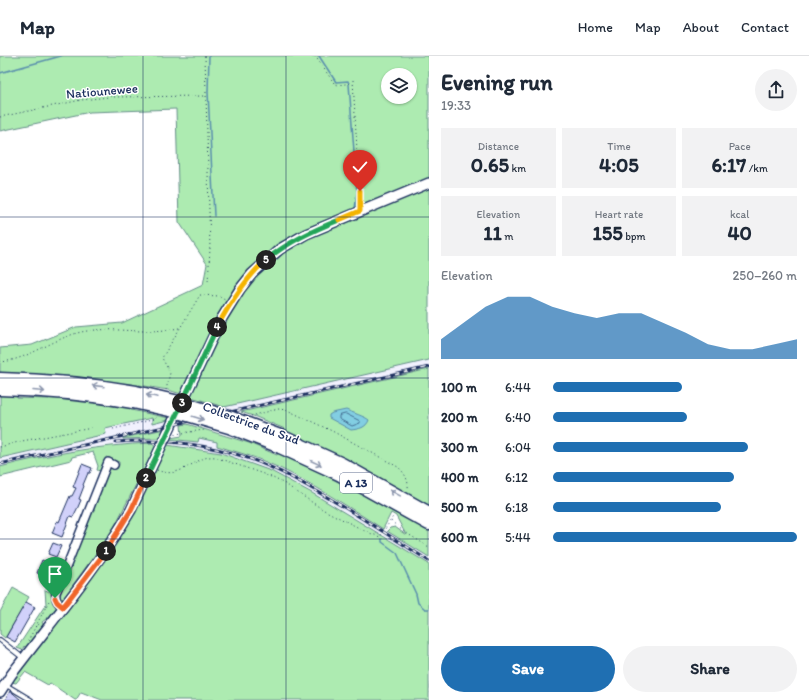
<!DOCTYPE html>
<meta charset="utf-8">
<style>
body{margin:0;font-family:Itim,sans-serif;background:#f2f2f3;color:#1f2937;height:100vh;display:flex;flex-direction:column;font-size:15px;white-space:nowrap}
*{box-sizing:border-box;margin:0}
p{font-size:13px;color:#747a83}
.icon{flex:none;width:22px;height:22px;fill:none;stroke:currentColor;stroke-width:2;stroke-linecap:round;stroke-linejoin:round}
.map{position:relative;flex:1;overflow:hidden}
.panel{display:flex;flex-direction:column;background:#fff;width:380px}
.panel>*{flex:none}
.tools{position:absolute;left:381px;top:12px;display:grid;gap:8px}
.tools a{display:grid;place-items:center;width:36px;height:36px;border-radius:50%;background:#fff;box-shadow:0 1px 3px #0004;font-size:20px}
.pin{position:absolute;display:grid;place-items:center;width:34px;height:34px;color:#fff;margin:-41px -17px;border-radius:50% 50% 50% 0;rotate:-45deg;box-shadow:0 0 4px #0007}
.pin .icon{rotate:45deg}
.km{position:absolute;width:20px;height:20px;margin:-10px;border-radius:50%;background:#222;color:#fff;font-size:11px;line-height:20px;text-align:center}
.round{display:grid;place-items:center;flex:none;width:42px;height:42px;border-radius:21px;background:#f2f2f3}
.headline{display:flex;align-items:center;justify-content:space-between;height:68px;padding:0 12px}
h1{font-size:22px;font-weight:800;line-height:30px}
.metrics{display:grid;grid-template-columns:repeat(3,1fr);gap:6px;height:68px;padding:4px 12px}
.metrics div{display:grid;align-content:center;border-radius:0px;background:#f2f2f3;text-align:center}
.metrics b{font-size:20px;font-weight:800}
.metrics small{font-size:11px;font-weight:400}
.metrics p{font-size:11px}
.chart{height:112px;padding:8px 12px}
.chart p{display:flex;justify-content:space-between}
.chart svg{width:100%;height:72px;margin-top:4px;fill:#1f6fb2;opacity:.7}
.action{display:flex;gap:8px;margin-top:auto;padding:8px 12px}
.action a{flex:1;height:46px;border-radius:24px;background:#1f6fb2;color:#fff;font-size:16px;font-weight:800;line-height:46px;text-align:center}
.action a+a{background:#f2f2f3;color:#1f2937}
ul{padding:0 12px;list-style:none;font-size:13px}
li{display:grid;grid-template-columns:64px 48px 1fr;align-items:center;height:30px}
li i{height:10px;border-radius:5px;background:#1f6fb2}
header{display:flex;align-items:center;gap:24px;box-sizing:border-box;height:56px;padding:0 20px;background:#fff;border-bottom:1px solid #e0e1e3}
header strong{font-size:19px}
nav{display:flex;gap:22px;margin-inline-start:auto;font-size:14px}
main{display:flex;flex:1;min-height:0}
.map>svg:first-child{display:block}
.built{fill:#f1f1fe}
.green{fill:#adebb1;stroke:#648d88;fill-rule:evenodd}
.water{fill:#82cee2;stroke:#598ead}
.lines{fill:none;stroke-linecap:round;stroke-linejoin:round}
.shore{stroke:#446f93;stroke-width:1}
.stream{stroke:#598ead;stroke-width:1.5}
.building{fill:#d1d1fa;stroke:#1b2f5e}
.service-casing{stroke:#1b2f5e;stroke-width:6}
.minor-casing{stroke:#1b2f5e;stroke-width:10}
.secondary-casing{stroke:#1b2f5e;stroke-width:12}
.motorway-casing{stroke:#1b2f5e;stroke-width:15}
.path{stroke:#1b2f5e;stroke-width:1;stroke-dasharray:1 3;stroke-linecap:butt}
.service{stroke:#fff;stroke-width:3.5}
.minor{stroke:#fff;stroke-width:7}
.secondary{stroke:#fff;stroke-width:9}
.motorway{stroke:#fff;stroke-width:12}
.rail-casing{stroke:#1b2f5e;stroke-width:3}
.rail{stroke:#fff;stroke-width:1.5;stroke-dasharray:4.5;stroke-linecap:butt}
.motorway-bridge-casing{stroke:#1b2f5e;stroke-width:15;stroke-linecap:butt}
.motorway-bridge{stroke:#fff;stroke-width:12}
.oneway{stroke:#8d97ae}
.split-1-casing{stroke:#fff;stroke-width:8}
.split-2-casing{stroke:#fff;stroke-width:8}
.split-3-casing{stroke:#fff;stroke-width:8}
.split-4-casing{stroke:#fff;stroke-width:8}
.split-5-casing{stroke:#fff;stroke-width:8}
.split-6-casing{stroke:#fff;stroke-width:8}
.split-7-casing{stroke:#fff;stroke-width:8}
.split-1{stroke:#f0652b;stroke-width:5}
.split-2{stroke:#f0652b;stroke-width:5}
.split-3{stroke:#22a559;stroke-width:5}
.split-4{stroke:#22a559;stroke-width:5}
.split-5{stroke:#f5b400;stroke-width:5}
.split-6{stroke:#22a559;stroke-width:5}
.split-7{stroke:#f5b400;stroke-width:5}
.grid{fill:none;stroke:#1b2f5e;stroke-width:1;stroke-opacity:0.55}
.labels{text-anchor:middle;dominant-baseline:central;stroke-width:3;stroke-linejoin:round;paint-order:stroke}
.shield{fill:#fff;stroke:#5f6d8e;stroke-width:1}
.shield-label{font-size:12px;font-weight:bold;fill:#1b2f5e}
.street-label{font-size:13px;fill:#1b2f5e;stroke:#fff}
</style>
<header>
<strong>Map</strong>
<nav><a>Home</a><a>Map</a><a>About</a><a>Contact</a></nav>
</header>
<main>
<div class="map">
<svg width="429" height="644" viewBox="0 0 429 644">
<rect width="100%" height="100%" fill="#fff"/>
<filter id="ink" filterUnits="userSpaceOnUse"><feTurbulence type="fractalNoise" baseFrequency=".025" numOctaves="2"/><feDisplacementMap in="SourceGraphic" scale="8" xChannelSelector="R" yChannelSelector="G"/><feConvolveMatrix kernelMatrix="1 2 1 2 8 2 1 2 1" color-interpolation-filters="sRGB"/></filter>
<g filter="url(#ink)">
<g class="built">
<polygon points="429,304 429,313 176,370 180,361"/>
<polygon points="152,361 153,367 168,364 164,373 123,382 154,382 152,387 122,388 86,392 0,411 0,402 106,378 105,372"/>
<polygon points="199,382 217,386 217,390 241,397 285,415 383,473 380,478 312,437 270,415 221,397 173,389 175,384 198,386"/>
<polygon points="387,475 429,501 429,508 384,480"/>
</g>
<g class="green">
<path d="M0 0H429V304L224 351 168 334 139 329 138 331 0 318V292L32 289 76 271 122 267 203 229 207 208 179 166 176 53 90 56 0 75ZM388 19H410V41H388Z"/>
<path d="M429 313V450C382 423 335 395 284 376L285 373 256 361 241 356Z"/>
<polygon points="0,339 17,339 17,342 49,343 49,341 84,344 132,351 131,354 169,362 168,364 152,368 152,362 105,372 106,378 0,402"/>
<path d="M187 368 249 387 277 399 279 396 366 440 429 474V501L387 475 390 472 395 471 406 479 396 460 391 457 383 473C345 449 307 423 266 406 250 399 233 395 217 390V386L199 382 198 386 169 383 170 382 182 380 181 369Z"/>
<polygon points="164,373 160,382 123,383 123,382"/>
<path d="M152 387 156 390 111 477 61 545 58 539 105 415 110 412 117 413 119 409V406L106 401 100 415 97 414 98 410 93 396 72 401 71 404 0 421V411C50 398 100 389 152 387Z"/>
<polygon points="167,389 221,397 271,415 312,437 429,508 429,644 102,644 81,636 76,644 75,644 50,627 48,629 25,616 16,627 11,626 142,440"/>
<polygon points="13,532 29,541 5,582 0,578 0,556"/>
<path d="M45 534 53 537C51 544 53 547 57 552L50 560 42 566 44 570 27 593 24 590 22 594 17 592 46 548Z"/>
</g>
<path class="water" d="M346 354C351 356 366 361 369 364 366 372 359 373 351 374L329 362V359L332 357Z"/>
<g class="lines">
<polygon class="shore" points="346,358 360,365 360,367 352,370 339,363 339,360"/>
<g class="stream">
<polyline points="209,0 208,36 214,160"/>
<polyline points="319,0 336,26 348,25 349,28 357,136 355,153"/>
<polyline points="0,17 61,0"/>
<polyline points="382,483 382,486 397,497 416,538 418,547 425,553 429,553"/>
</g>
</g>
<g class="building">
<polygon points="82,408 92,412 90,417 88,417 83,429 84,430 79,443 81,444 78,451 73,461 70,460 62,481 52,477 57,465 59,466 70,440 72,440 76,432 73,431"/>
<polygon points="53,487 61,490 56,501 48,498"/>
<polygon points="42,504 53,509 46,520 37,517"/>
<polygon points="26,546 35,551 15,586 6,581"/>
<polygon points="10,635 13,637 21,644 5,644"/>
</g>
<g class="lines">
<g class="service-casing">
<g id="service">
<polyline points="0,584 23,602"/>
<polyline points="6,629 31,644"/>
</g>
</g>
<g class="minor-casing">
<path id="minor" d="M63 551C58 547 55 544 56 537L108 406 114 409"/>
</g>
<g class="secondary-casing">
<path id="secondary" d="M0 636 11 619C52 565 97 512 131 454L222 262 240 233 252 218 280 193 306 178 429 127"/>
</g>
<g class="motorway-casing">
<g id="motorway">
<path d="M0 323C46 324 91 328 136 336"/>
<path d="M0 333C45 334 89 338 133 346"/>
<polyline points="283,381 342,408 429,457"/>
<polyline points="280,391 339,418 429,468"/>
</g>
</g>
<g class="path">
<polyline points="205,0 210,193 208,226"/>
<polyline points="315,0 334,27 338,29 352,27"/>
<polyline points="353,24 360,147"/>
<polyline points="0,61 81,44 109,41 206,40"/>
<path d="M0 306C30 304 57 279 87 275 106 272 126 275 145 275 157 275 168 274 179 272"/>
<polyline points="166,334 170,317 162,302 200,239 219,240 225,243"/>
<path d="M251 360 278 353 287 354 332 375 398 411C404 416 409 424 408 433"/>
<polyline points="113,373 152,364 157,361"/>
<polyline points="175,378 204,374"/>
<polyline points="0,391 22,385 92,372"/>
<path d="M157 414C182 425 196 398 215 401L269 420 285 428 322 453 367 476 380 481 394 459"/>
<polyline points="391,465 403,475 429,491"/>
<polyline points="35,571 41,567"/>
<polyline points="28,585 50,543"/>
</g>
<use href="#service" class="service"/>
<use href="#minor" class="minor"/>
<use href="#secondary" class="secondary"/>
<use href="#motorway" class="motorway"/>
<g class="rail-casing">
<g id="rail">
<path d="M116 386C159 383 201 387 242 400 278 412 310 431 342 450 371 468 400 486 429 505"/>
<polyline points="0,408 429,311"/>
</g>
</g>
<use href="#rail" class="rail"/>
<g class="motorway-bridge-casing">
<g id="motorway-bridge">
<polyline points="136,336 179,346 232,362 283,381"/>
<polyline points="133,346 174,355 229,371 280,391"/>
</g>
</g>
<use href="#motorway-bridge" class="motorway-bridge"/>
</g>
<defs><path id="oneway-shaft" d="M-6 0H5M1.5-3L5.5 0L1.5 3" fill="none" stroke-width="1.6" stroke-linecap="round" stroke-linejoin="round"/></defs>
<g class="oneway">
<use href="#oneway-shaft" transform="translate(98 330) rotate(-173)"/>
<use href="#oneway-shaft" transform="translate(39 335) rotate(5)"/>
<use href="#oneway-shaft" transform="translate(152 340) rotate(-168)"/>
<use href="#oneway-shaft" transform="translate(198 362) rotate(17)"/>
<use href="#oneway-shaft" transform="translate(316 407) rotate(25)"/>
<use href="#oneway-shaft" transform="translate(395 437) rotate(-151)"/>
</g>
</g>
<g class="lines" filter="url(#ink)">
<g class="split-1-casing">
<polyline id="split-1" points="55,542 57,546 63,551 106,495"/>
</g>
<g class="split-2-casing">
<polyline id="split-2" points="106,495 131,454 146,422"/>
</g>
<g class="split-3-casing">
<polyline id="split-3" points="146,422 182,347"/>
</g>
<g class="split-4-casing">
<polyline id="split-4" points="182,347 217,271"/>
</g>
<g class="split-5-casing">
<path id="split-5" d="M217 271C230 247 245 223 266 204"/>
</g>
<g class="split-6-casing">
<path id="split-6" d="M266 204C288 186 312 175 339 164"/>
</g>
<g class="split-7-casing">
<polyline id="split-7" points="339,164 360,155 360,135"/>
</g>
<use href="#split-1" class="split-1"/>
<use href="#split-2" class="split-2"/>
<use href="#split-3" class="split-3"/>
<use href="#split-4" class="split-4"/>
<use href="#split-5" class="split-5"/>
<use href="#split-6" class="split-6"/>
<use href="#split-7" class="split-7"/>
</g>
<path class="grid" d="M143 0V644M286 0V644M0 161H429M0 322H429M0 483H429"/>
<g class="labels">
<rect class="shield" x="340" y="417" width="32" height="20" rx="3"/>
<g class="shield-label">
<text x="356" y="427">A 13</text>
</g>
<g class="street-label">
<text transform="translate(102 35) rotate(-5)">Natiounewee</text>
<text transform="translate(251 367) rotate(20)">Collectrice du Sud</text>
</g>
</g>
</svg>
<div class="tools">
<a><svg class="icon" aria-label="layers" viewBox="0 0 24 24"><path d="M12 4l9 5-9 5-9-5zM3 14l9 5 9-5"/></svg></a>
</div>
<div class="pin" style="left:55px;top:542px;background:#1e9e55"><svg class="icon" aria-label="arrive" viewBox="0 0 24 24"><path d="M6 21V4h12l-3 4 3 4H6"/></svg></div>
<div class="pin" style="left:360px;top:135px;background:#d93025"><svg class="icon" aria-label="check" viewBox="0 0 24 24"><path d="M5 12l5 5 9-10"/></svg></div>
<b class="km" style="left:106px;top:495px">1</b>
<b class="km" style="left:146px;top:422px">2</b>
<b class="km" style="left:182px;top:347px">3</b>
<b class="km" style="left:217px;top:271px">4</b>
<b class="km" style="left:266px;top:204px">5</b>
</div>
<section class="panel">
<div class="headline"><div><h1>Evening run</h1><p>19:33</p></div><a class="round"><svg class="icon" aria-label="share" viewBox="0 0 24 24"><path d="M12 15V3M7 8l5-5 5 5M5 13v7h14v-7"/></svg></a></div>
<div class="metrics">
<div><p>Distance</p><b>0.65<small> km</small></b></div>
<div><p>Time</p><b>4:05</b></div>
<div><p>Pace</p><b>6:17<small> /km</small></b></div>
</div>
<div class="metrics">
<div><p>Elevation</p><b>11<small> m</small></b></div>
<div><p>Heart rate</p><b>155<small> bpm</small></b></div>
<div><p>kcal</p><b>40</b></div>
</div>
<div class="chart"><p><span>Elevation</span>250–260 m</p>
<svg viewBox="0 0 160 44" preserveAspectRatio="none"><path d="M0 44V32L10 22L20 12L30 6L40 6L50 12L60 16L70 19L80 16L90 16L100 22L110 28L120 35L130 38L140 38L150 35L160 32V44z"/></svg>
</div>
<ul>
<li><b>100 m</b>6:44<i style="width:53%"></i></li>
<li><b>200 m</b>6:40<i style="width:55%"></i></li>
<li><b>300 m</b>6:04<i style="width:80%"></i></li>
<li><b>400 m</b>6:12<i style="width:74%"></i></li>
<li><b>500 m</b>6:18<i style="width:69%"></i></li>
<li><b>600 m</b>5:44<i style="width:100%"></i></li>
</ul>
<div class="action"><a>Save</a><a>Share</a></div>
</section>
</main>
